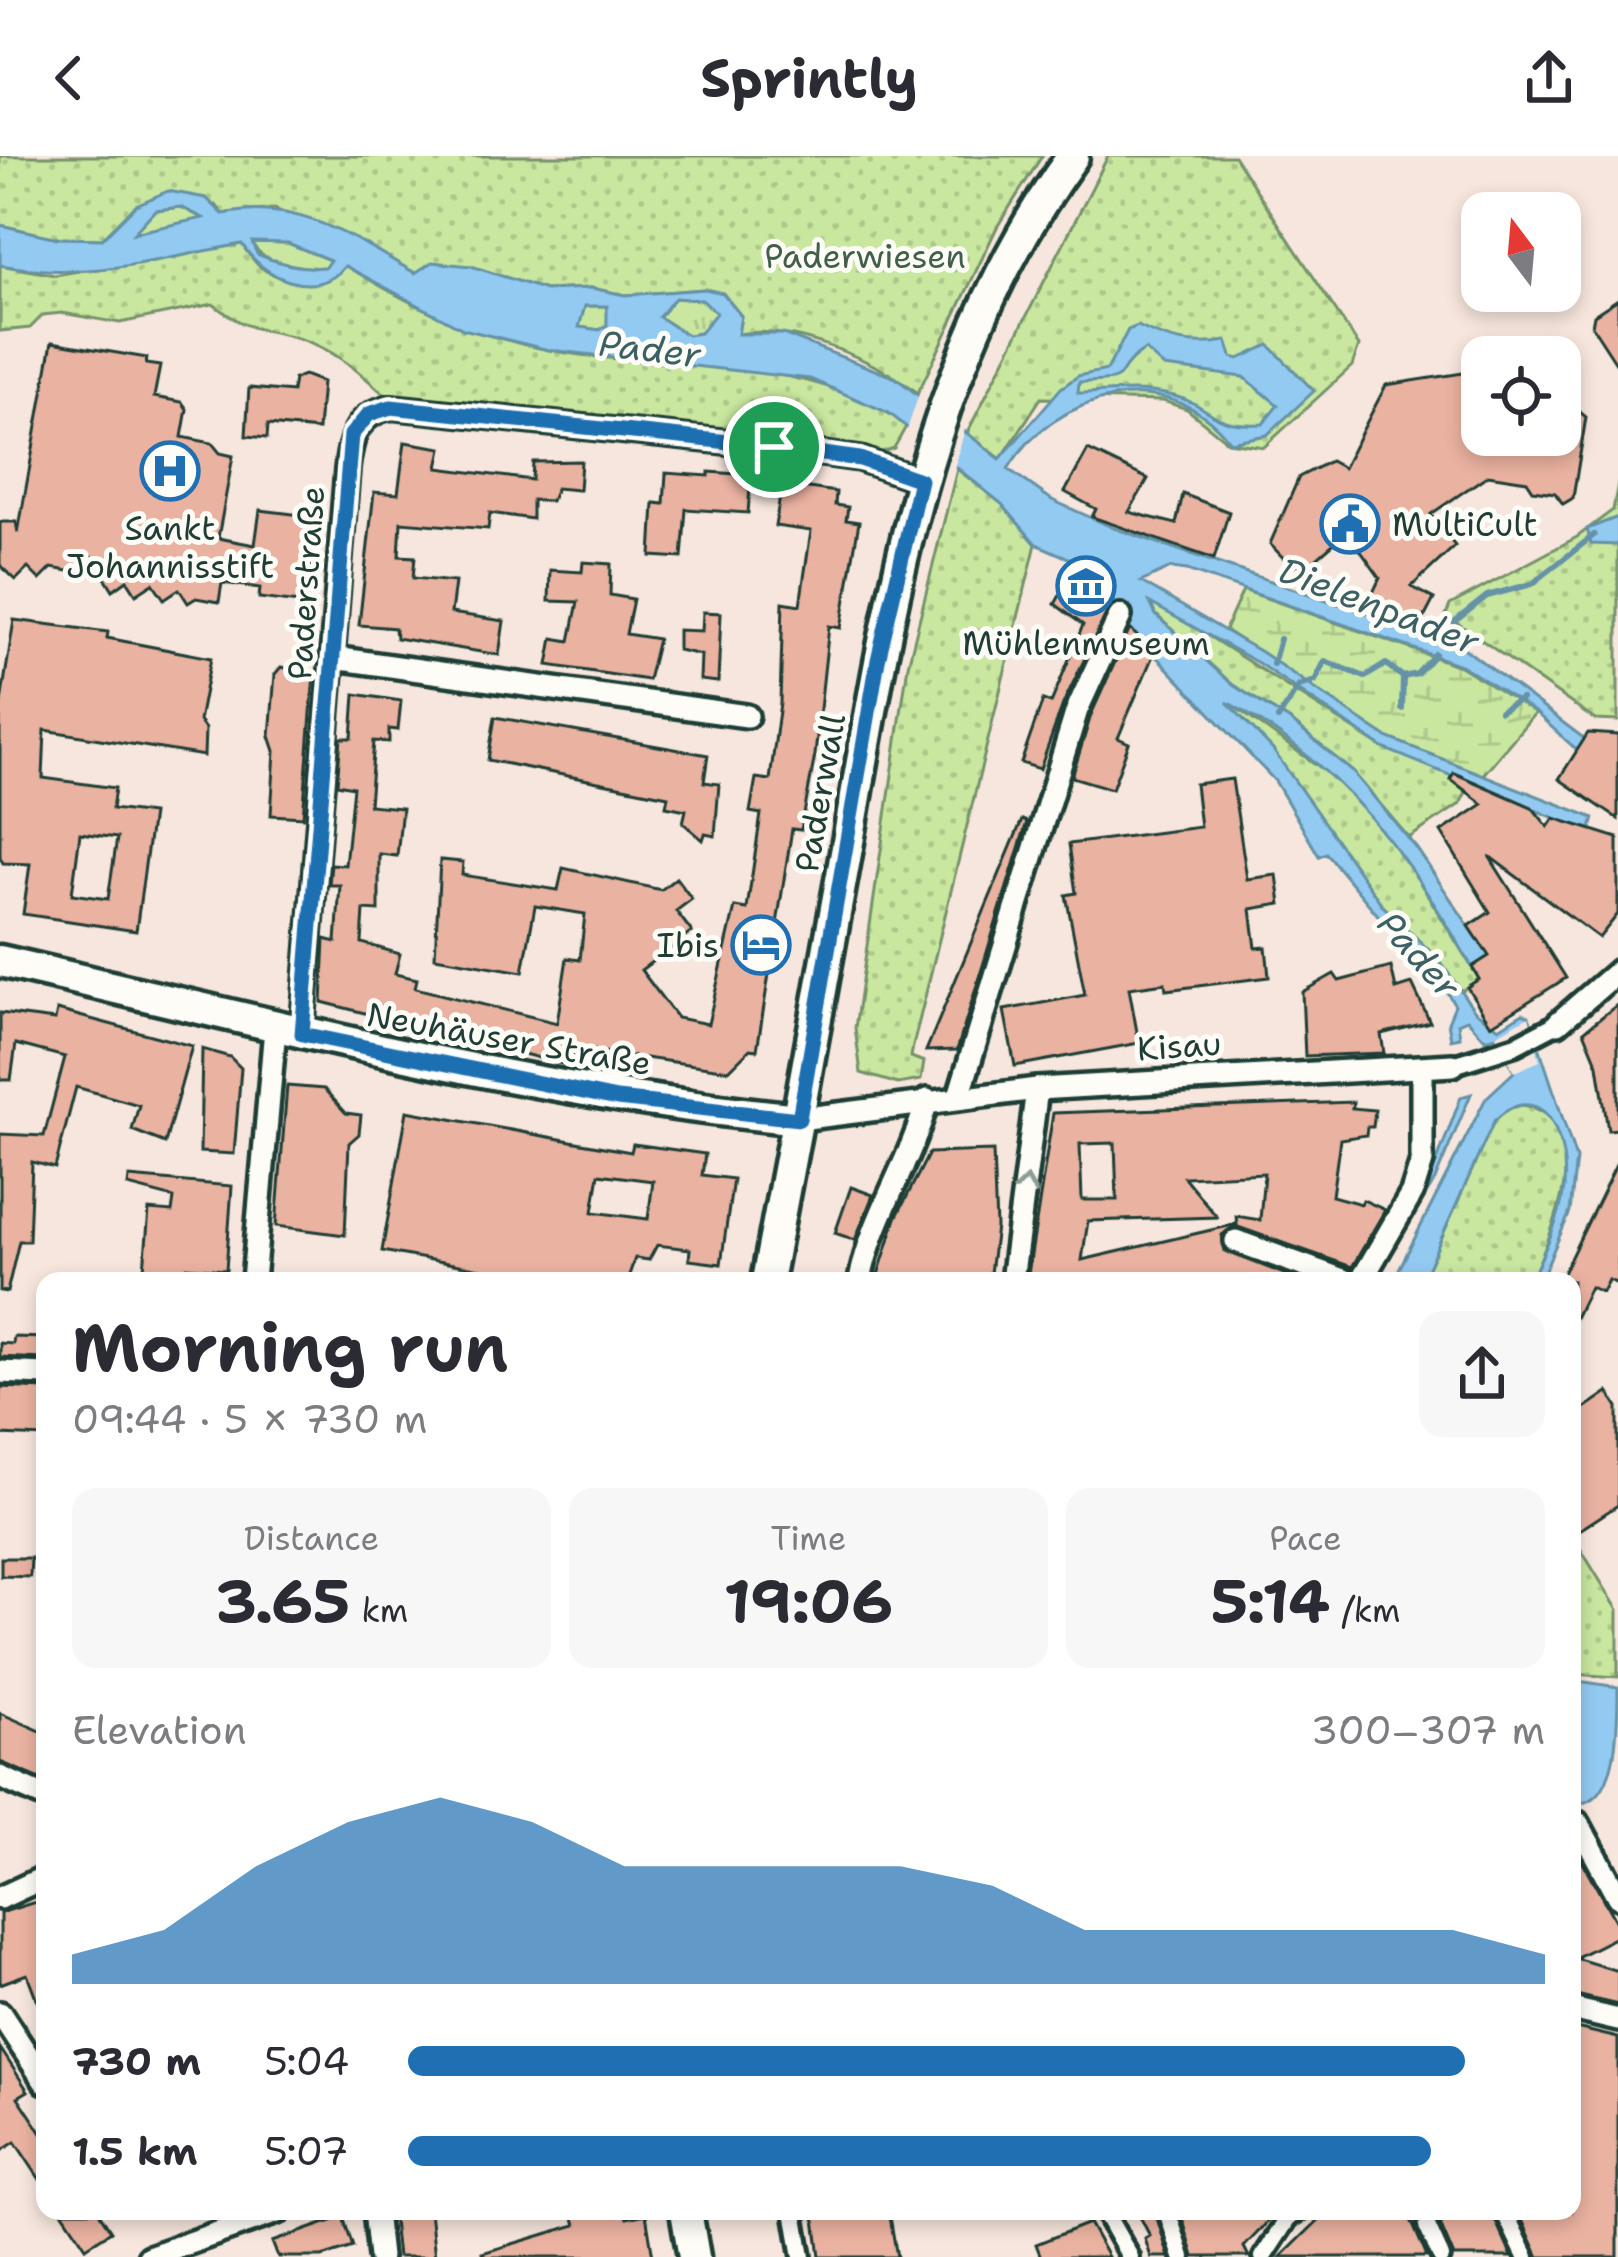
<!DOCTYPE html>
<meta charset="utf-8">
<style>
body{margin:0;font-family:"Shantell Sans",sans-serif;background:#f7f7f7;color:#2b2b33;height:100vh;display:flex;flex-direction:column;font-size:45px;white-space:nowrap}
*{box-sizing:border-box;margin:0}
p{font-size:39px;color:#7c7c81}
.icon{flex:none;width:66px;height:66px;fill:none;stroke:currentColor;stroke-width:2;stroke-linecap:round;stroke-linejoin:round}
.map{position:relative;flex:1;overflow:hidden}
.panel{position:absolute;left:36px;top:1116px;width:1545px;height:948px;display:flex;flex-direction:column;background:#fff;border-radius:24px;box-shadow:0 6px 18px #0003}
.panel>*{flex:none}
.needle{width:78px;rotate:344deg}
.buttons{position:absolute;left:1461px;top:36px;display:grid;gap:24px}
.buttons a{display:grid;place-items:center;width:120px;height:120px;border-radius:24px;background:#fff;box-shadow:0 6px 18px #0003;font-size:60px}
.pin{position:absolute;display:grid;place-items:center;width:102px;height:102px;color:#fff;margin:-51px;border:6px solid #fff;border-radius:50%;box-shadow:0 3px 12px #0007}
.round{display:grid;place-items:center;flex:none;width:126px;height:126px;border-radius:24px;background:#f7f7f7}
.summary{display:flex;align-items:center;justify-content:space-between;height:204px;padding:0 36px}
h1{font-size:66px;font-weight:700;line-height:90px}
.stats{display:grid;grid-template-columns:repeat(3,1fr);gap:18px;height:204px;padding:12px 36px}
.stats div{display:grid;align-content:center;border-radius:24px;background:#f7f7f7;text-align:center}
.stats b{font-size:60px;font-weight:700}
.stats small{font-size:33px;font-weight:400}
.stats p{font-size:33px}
.chart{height:336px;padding:24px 36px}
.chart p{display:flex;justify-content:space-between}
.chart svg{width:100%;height:216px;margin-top:12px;fill:#1f6fb2;opacity:.7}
ul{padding:0 36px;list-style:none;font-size:39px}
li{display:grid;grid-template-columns:192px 144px 1fr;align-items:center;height:90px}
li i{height:30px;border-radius:15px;background:#1f6fb2}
header{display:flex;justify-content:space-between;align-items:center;height:156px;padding:0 36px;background:#fff;font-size:54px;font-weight:700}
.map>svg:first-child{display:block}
.grass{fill:url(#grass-tufts);stroke:#74926a;stroke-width:3}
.wetland{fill:url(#wetland-marsh);stroke:#74926a;stroke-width:3}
.park{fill:url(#park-dots);stroke:#74926a;stroke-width:3}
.water{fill:#93caf2;stroke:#6592a6;stroke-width:3;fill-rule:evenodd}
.pier{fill:#f7e6dd}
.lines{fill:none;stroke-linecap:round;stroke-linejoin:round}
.stream{stroke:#6592a6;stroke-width:6}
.building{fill:#eab2a1;stroke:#1f3d34;stroke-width:3;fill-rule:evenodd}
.pedestrian-casing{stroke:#1f3d34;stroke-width:26}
.minor-casing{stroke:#1f3d34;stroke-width:30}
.secondary-casing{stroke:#1f3d34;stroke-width:39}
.pedestrian{stroke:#fdfcf7;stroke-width:16}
.minor{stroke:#fdfcf7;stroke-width:21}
.secondary{stroke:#fdfcf7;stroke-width:30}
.oneway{stroke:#8e9c96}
.route-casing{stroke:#fff;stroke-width:24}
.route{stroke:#1f6fb2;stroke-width:15}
.labels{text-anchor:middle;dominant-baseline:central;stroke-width:10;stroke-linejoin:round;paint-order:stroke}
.park-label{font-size:33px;fill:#415f49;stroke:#fdfcf7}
.poi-label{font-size:33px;fill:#1f3d34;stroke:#fdfcf7}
.street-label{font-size:33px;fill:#1f3d34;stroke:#fdfcf7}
.water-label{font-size:36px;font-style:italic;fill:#3c6064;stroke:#fdfcf7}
</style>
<header><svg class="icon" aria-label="back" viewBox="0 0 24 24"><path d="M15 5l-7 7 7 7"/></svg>Sprintly<svg class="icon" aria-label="share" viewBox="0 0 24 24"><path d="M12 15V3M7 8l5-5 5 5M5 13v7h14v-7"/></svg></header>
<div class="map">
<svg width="1618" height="2101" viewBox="0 0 1618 2101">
<defs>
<pattern id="grass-tufts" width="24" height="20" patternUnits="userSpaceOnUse" patternTransform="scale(3)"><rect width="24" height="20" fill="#c9e79f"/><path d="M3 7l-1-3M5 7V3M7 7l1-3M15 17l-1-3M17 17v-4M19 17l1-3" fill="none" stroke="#acc78a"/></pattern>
<pattern id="wetland-marsh" width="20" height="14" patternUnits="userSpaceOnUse" patternTransform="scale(3)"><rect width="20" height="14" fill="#c9e79f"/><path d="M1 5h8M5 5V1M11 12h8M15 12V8" fill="none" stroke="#acc78a"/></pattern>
<pattern id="park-dots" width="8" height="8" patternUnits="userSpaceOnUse" patternTransform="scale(3)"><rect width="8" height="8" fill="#c9e79f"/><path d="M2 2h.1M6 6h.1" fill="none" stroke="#acc78a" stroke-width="1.8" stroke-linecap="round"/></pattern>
</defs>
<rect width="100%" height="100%" fill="#f7e6dd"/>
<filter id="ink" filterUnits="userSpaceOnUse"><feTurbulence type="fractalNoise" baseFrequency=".00833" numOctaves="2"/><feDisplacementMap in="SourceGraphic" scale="24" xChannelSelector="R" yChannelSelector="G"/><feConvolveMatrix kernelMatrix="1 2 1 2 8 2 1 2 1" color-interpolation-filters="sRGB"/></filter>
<g filter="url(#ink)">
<g class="grass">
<polygon points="181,51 204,63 132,78 155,54"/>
<path d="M251 86 288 87 330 104 326 111C300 113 264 110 251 86Z"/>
<polygon points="674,142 702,144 717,157 700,177 688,180 659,161"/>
<polygon points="584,150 608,150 607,169 600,174 577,171"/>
</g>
<polygon class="wetland" points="1243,434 1460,510 1535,557 1482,620 1386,581 1225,474"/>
<g class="park">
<path d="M0 0H1042L997 71 918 237C875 204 793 168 738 178L741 160 722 137 704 133 625 139 591 132 545 134 471 110 416 117 275 53 223 58 216 49H136L102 83 57 82 0 69Z"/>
<polygon points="1108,0 1234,0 1359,190 1352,210 1264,291 1228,286 1187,253 1163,245 1041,242 1001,303 967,277"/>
<path d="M242 88C271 137 297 119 345 109 410 149 472 180 549 194 668 216 804 196 907 269L894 292 877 298 387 241C363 219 340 198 309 186 265 169 256 182 213 148L120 167 62 157 43 159 30 172 0 175V109L55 119Z"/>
<polygon points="957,313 1002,348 1036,388 913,890 911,901 924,906 921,924 898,928 861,917 855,872 908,509"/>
<polygon points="1618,327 1618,565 1595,564 1446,459 1450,449 1577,381 1613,354"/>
<polygon points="1154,445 1383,592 1471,626 1460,648 1409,682 1353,616 1292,566 1233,529 1156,459 1150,452"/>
<polygon points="1228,546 1345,629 1403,699 1479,823 1461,835 1438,803 1383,750"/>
<path d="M1522 949C1604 962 1550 1081 1531 1125H1422L1494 965 1506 953Z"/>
<polygon points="1572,1379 1618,1454 1618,1521 1572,1518"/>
</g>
<g class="water">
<path d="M168 35 206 42 223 58C297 42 354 82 415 117L432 106 471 110 545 134 591 132 625 139 705 133 723 137 741 160 738 178H783L896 222 1000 303 1061 232 1078 220 1107 214 1128 174 1138 170C1168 185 1193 191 1227 185L1232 201 1239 203 1269 189 1314 235 1267 279 1230 286C1169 205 1053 238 1008 313L1052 344 1114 372 1460 489 1602 596 1589 605 1536 557 1461 509 1187 414 1171 412 1141 426 1261 496 1386 581 1594 662 1591 673 1562 665 1383 592 1258 507 1150 447 1156 459 1233 529 1292 566 1353 616 1417 693 1489 800 1472 811C1408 698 1343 609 1227 546L1273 594 1383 750 1438 803 1475 855 1499 872 1523 857 1529 860 1576 1003 1570 1056 1540 1125H1531C1552 1076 1577 1034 1558 980 1554 968 1548 956 1536 951 1519 944 1505 954 1494 965L1422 1125H1393L1486 942 1514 916 1497 880 1485 883 1467 863 1458 867 1460 881 1451 883 1448 866 1455 849 1434 816 1427 818 1326 697 1319 700 1275 625 1127 470 1104 429 1080 407 1036 388 1002 348 889 257 810 223 549 194 463 173 345 110C315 147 262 121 242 88 152 104 92 125 0 109V69L57 82 102 83 136 49ZM181 51 203 62 134 77 155 54ZM252 86 288 87 330 104 325 111C301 113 280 108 257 98ZM675 142 702 144 716 157 700 177 687 179 659 161ZM585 150H607V169L600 174 579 171ZM1145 194 1164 211 1244 221 1278 249 1263 268C1207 271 1218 252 1174 240 1140 231 1112 237 1078 237L1079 226C1141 225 1105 220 1145 194Z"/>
<polygon points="1618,361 1618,389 1591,388 1587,373"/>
<polygon points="1471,938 1435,1024 1371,1125 1431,1021 1461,941"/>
<path d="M1572 1524 1618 1531C1618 1569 1618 1646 1579 1647L1572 1630Z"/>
</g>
<g class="pier">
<polygon points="921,232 966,269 953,317 906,277"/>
<polygon points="1529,860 1540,905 1514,916 1496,879"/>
</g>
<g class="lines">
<g class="stream">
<polyline points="1454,466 1487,440 1532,428 1594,379"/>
<polyline points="1273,508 1280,483"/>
<polyline points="1402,553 1403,522"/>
<polyline points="1500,555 1521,543"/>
<polyline points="1278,563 1299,530 1315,525 1325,505 1365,521 1386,508 1403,521 1417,518 1435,498"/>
</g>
</g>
<g class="building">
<polygon points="1618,143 1618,210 1592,170 1594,159"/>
<polygon points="52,186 147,202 146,208 160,210 154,241 182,246 187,253 182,281 212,287 220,297 233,300 218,382 255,389 260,354 318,361 307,448 259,442 260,432 222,427 219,446 196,442 188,447 179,433 164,443 153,427 136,438 127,424 113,434 93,402 90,419 52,412 40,424 28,412 16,424 0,409 0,366 16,366 18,377"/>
<polygon points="1482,214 1482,279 1560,279 1560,239 1586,261 1573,342 1563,348 1555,337 1533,334 1527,325 1488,319 1431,358 1455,390 1411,431 1434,443 1420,470 1369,445 1380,422 1347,376 1303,414 1298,407 1292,411 1270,388 1299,321 1330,305 1343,312 1386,229"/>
<polygon points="304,219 322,226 318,274 268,269 267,282 246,280 249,232 292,236 294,223"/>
<polygon points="405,286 442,292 438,312 532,324 533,306 581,305 579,334 556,332 551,345 532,344 532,363 490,357 488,373 401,366 399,400 415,401 413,422 455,426 451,457 504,465 499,499 396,482 395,472 359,469 374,336 398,338"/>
<polygon points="1088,294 1148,323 1129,356 1176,368 1183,338 1229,356 1214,403 1092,361 1096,353 1065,336"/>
<polygon points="709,316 751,319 748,357 686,353 682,402 651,400 654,347 664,348 666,317 709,320"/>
<polygon points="782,328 836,336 835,349 848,351 846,364 859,366 841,472 829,470 815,599 801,674 792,673 757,894 750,893 729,914 575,892 570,910 322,846 325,783 336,786 340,729 329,729 331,708 345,709 353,631 337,628 341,582 352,582 355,538 401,545 398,574 389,573 389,586 374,585 369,649 402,652 397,700 379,698 379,755 364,754 362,787 400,798 395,818 417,823 415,832 557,867 567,802 580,804 585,758 535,750 523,816 435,801 440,704 463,706 462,719 558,734 563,712 661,734 676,722 692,743 676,755 692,776 641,814 677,862 708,868 735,751 747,753 761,658 750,656 756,622 770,624 780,547 783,446 800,449 808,395 811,375 775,370"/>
<polygon points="583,406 611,408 610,439 633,443 626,478 658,483 648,524 548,509 553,482 570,485 578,446 549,445 550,414 582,416"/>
<polygon points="1079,406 1104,429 1102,434 1111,448 1063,548 1040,613 1021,607 1043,544 1051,547 1083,469 1055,448"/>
<polygon points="703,456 721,457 718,526 700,524 701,499 678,494 678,474 702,475"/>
<path d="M14 464 108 476 107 482 211 502 199 565 205 573 204 600 45 574 43 622 115 632 112 653 152 658 136 775 23 758 30 708 3 707 0 701V553ZM80 677 117 682 108 743 72 738Z"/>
<polygon points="1130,473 1154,497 1118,582 1129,587 1112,633 1072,621 1091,559"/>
<polygon points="281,511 314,518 303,661 271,659 275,595 270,580 275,518"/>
<polygon points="495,561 708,599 704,626 719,628 715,680 705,678 703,684 683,667 686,654 666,650 668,640 488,604"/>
<polygon points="1588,577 1618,579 1618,663 1559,623"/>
<polygon points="1454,617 1532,651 1548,671 1554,662 1618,682 1618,758 1599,782 1489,700 1566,822 1491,869 1467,831 1479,823 1472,811 1489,800 1469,770 1490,756 1441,676 1483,648 1450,623"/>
<polygon points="1232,623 1247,723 1277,719 1281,748 1251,753 1256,792 1266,791 1269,821 1166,834 1165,827 1129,832 1139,887 1015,910 1004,854 1085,839 1066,739 1076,737 1069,688 1200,671 1195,628"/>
<polygon points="1022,664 1027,666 957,894 926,895"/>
<polygon points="1391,811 1396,833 1412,828 1430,866 1381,878 1384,897 1305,900 1302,836 1334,818 1339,825"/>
<polygon points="1618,848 1618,973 1608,974 1598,909 1584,875"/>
<polygon points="57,854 192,890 165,987 132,974 139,949 76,931 55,1012 32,1006 29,1085 19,1085 7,1136 0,1135 0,978 44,980 65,901 16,888 11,924 0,924 0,857 55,864"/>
<polygon points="202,893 230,901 241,912 234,998 200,996"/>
<polygon points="287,930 324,933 346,957 361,959 359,978 349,987 345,1079 276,1070"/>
<path d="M1353 946 1352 952 1375 954 1373 971H1367L1366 979 1340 983 1332 1040 1361 1048 1363 1044 1385 1054 1352 1111 1235 1070 1222 1079 1225 1095 1302 1125H1027L1053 957ZM1115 987 1117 1044H1082L1080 988ZM1264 1017 1260 1064 1236 1060 1237 1068 1082 1104 1088 1065 1217 1061 1184 1021Z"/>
<path d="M407 955 631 996 633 988 705 998 702 1019 733 1023 721 1108 689 1104 690 1093 657 1089 649 1104 635 1102 627 1125H546L382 1095ZM599 1018 653 1025 648 1063 593 1056Z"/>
<polygon points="993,995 996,1071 989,1125 876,1125 896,1062 929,997"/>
<polygon points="1618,1005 1618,1128 1608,1124 1602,1136 1590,1131 1572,1168 1572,1125 1559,1125"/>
<polygon points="129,1021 232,1030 226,1114 187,1111 179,1125 143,1125 149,1054 172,1056 174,1042 128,1030"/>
<polygon points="851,1031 873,1039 855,1084 835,1077"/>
<polygon points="14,1181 45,1182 45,1203 0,1201 0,1187 13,1188"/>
<polygon points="0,1231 45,1233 45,1281 0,1279"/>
<polygon points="1608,1236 1618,1251 1618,1349 1572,1379 1572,1261"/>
<polygon points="1,1402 31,1402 30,1421 1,1420"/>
<polygon points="0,1557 45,1577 45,1625 0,1606"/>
<polygon points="1572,1687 1618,1770 1618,1780 1575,1802 1618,1815 1618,1849 1572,1838"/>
<polygon points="45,1743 45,1860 43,1860 27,1818 0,1828 0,1757"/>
<polygon points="1572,1871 1618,1882 1618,2101 1539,2101 1518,2055 1572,2055"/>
<polygon points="0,1892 28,1935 18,1941 45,1982 45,2031 15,1986 0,1996"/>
<polygon points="62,2055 98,2055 111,2075 86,2091"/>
<polygon points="392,2055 430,2055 435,2101 397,2101"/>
<polygon points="572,2055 600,2055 601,2060 625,2055 627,2062 646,2058 653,2101 483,2101 482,2097 576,2069"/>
<polygon points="814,2055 889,2055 897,2101 820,2101"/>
<polygon points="1137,2055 1155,2055 1169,2101 1151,2101 1145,2083 1150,2080"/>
<polygon points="1180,2055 1278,2055 1244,2091 1249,2101 1194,2101"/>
<polygon points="1328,2055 1407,2055 1427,2101 1281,2101"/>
<polygon points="1465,2055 1491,2055 1512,2101 1454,2101 1440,2068"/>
<polygon points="343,2061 353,2091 322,2101 278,2101 272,2086"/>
<polygon points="1089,2067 1108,2101 1041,2101 1036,2088"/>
</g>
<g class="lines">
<g class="pedestrian-casing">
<g id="pedestrian">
<polyline points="1453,909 1516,889 1558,867"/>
<polyline points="794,2055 802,2101"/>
<polyline points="1104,2055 1130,2101"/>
<polyline points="1167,2055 1182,2101"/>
<polyline points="1504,2055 1526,2101"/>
<polyline points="1427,2070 1441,2101"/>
<polyline points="1263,2101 1289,2061 1300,2055"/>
</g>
</g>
<g class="minor-casing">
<g id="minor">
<polyline points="334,502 747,560"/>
<polyline points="1558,867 1618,815"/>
<path d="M302 878 347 313C351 281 356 258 391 251L757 289 860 303 920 324"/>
<polyline points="959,940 1077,554 1120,460"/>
<polyline points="799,963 1037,933 1453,909"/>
<polyline points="1236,1085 1346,1125"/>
<polyline points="253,1125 275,872"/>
<path d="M860 1125C871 1062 911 1007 927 944"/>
<polyline points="1012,1125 1037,933"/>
<polyline points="1361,1125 1412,1037 1422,1005 1422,914"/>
<polyline points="0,1216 45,1218"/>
<polyline points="0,1621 45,1641"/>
<polyline points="1572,1666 1578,1667 1618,1741"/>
<polyline points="0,1742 45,1721"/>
<polyline points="1572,1853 1618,1864"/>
<polyline points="0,1857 45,1926"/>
<polyline points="375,2055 380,2101"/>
<polyline points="149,2101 280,2055"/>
</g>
</g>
<g class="secondary-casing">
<g id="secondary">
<path d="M0 805C270 867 521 936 799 963"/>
<path d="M767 1125C795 979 822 832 848 686 890 445 926 202 1073 0"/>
<polyline points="686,2055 694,2101"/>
</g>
</g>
<use href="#pedestrian" class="pedestrian"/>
<use href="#minor" class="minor"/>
<use href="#secondary" class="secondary"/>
</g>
<defs><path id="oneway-chevron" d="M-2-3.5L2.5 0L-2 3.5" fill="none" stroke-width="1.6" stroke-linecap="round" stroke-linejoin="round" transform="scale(3)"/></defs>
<use class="oneway" href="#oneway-chevron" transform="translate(1026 1029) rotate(-82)"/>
</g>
<g class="lines" filter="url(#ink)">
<g class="route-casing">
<polygon id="route" points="391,251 758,289 860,303 920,324 878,504 799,963 617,943 302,878 351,279 369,258"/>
</g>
<use href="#route" class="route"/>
</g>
<defs>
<g id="hospital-ring" transform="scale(3)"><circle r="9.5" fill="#fdfcf7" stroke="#1f6fb2" stroke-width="1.5"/><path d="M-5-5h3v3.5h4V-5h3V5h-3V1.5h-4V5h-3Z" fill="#1f6fb2"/></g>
<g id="civic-ring" transform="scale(3)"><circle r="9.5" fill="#fdfcf7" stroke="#1f6fb2" stroke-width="1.5"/><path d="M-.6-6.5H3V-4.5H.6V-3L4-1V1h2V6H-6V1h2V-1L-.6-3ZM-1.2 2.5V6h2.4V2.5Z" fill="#1f6fb2"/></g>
<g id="museum-ring" transform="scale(3)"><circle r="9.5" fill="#fdfcf7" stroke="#1f6fb2" stroke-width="1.5"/><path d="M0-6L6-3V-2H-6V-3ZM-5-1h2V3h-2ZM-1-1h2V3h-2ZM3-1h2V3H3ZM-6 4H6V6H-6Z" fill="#1f6fb2"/></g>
<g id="hotel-ring" transform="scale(3)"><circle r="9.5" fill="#fdfcf7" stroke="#1f6fb2" stroke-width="1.5"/><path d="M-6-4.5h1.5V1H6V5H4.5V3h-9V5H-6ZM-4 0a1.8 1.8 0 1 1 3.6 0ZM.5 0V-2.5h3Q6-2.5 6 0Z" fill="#1f6fb2"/></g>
</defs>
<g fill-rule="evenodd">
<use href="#hospital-ring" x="170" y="315"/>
<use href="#civic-ring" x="1350" y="368"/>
<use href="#museum-ring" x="1086" y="430"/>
<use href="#hotel-ring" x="761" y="789"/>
</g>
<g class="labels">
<g class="park-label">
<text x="865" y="100">Paderwiesen</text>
</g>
<g class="poi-label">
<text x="1392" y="368" text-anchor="start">MultiCult</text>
<text x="170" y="372">Sankt<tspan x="170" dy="38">Johannisstift</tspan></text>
<text x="1086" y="487">Mühlenmuseum</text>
<text x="719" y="789" text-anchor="end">Ibis</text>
</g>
<g class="street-label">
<text transform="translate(306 427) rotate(-86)">Paderstraße</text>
<text transform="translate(820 637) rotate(-80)">Paderwall</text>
<text transform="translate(509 883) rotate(10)">Neuhäuser Straße</text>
<text transform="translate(1179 890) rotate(-4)">Kisau</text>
</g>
<g class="water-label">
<text transform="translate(650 193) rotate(7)">Pader</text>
<text transform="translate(1379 450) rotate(21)">Dielenpader</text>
<text transform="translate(1419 799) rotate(48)">Pader</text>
</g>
</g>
</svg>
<div class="buttons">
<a><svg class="needle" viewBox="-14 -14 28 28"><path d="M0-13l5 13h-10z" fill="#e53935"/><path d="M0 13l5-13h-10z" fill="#7c7c81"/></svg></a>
<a><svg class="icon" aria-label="locate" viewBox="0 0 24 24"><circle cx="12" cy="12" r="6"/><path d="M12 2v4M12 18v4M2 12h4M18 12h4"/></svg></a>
</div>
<div class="pin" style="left:774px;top:291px;background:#1e9e55"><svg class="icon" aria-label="arrive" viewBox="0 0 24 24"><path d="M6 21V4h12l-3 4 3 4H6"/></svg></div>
<section class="panel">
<div class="summary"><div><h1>Morning run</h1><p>09:44 · 5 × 730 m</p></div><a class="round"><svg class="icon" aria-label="share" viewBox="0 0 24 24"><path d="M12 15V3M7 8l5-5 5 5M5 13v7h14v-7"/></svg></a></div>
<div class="stats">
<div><p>Distance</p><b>3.65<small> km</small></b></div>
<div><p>Time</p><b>19:06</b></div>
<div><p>Pace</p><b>5:14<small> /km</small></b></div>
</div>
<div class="chart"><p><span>Elevation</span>300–307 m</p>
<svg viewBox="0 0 160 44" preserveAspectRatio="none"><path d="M0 44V38L10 33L20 20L30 11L40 6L50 11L60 20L70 20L80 20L90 20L100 24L110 33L120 33L130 33L140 33L150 33L160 38V44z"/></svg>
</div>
<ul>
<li><b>730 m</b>5:04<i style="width:93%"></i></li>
<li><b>1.5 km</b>5:07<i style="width:90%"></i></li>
</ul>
</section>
</div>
